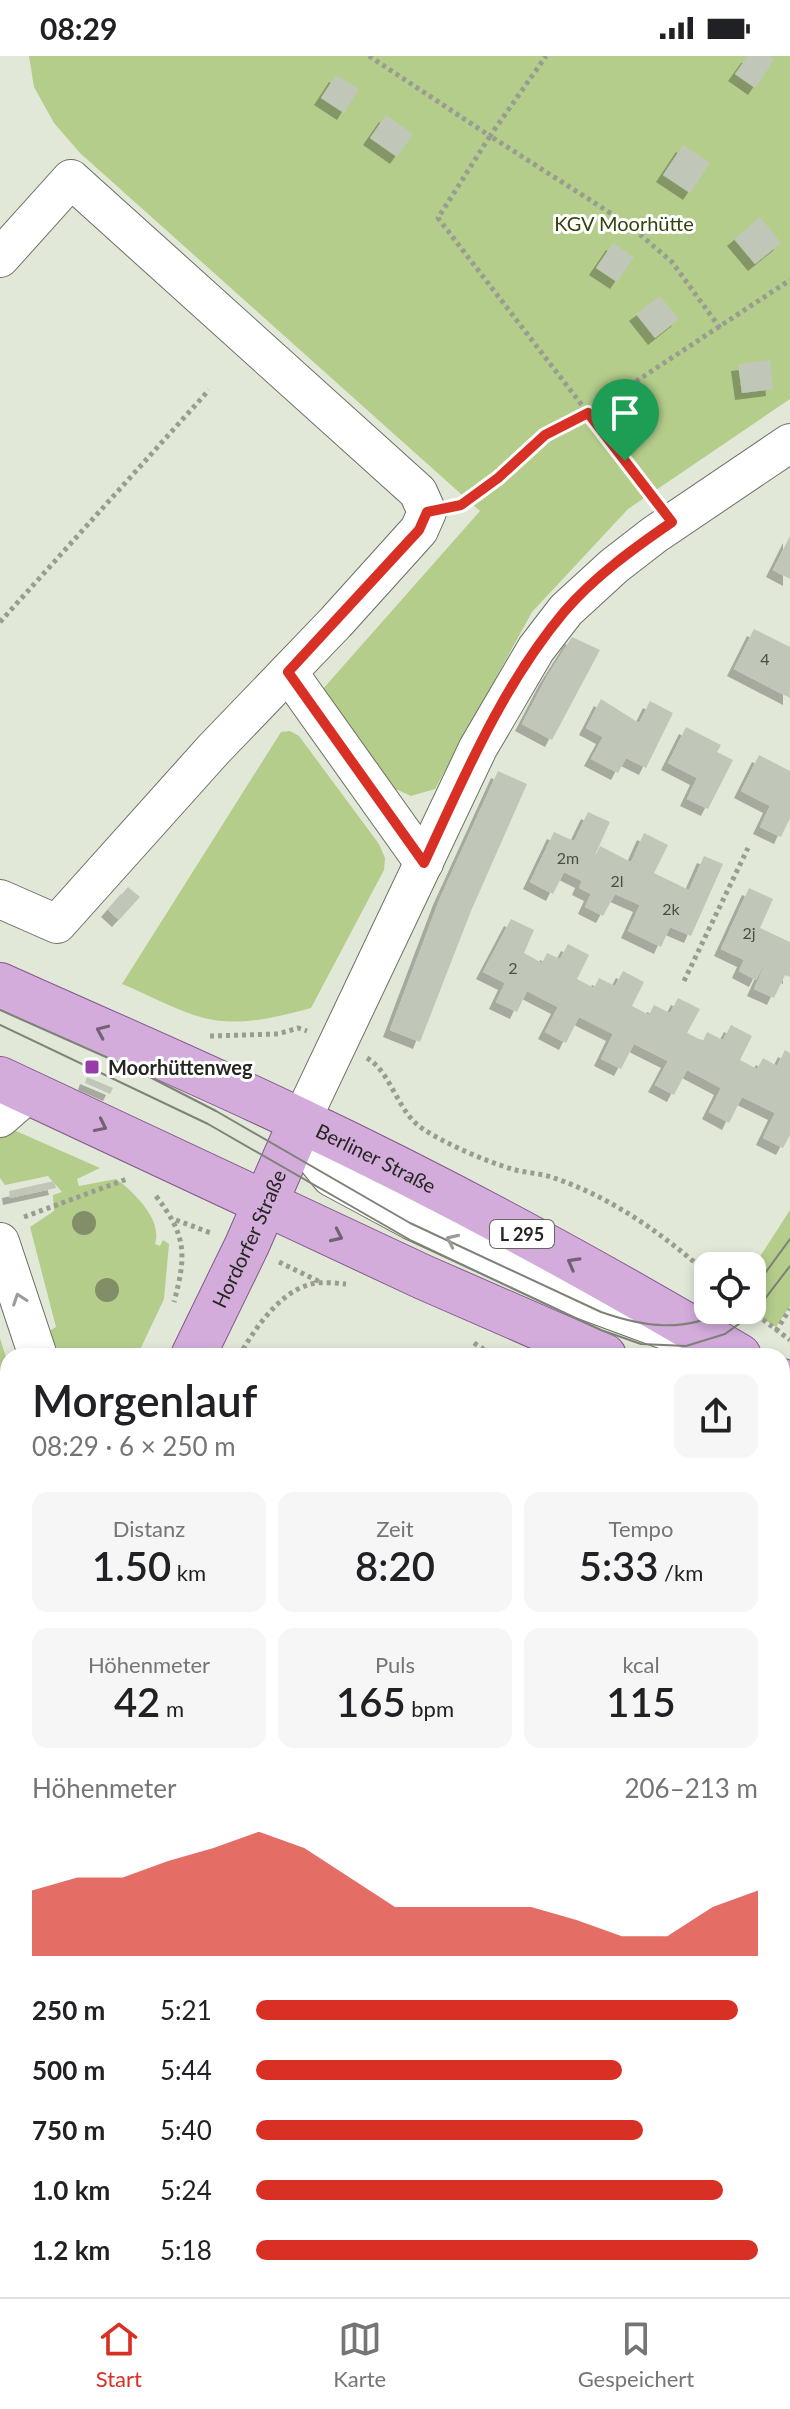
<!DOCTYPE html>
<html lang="de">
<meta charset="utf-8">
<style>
body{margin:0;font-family:Lato,sans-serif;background:#f6f6f6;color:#202124;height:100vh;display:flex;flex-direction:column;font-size:30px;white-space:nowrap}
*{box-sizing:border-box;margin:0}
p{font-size:26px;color:#757577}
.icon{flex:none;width:44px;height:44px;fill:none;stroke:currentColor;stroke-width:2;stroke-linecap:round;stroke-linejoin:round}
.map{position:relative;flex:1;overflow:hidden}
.panel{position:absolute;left:0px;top:1292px;width:790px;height:950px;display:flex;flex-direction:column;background:#fff;border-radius:24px 24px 0 0;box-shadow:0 4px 12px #0003}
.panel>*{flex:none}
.buttons{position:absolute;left:694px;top:1196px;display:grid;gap:16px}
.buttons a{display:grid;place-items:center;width:72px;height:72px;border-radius:16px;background:#fff;box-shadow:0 4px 12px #0003;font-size:40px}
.pin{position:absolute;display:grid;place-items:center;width:68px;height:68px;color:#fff;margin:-82px -34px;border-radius:50% 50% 50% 0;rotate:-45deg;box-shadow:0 0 8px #0007}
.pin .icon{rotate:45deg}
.round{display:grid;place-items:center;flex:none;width:84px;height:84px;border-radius:16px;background:#f6f6f6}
.overview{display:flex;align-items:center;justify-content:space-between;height:136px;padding:0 32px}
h1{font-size:44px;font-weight:600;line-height:60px}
.figures{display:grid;grid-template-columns:repeat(3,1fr);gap:12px;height:136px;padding:8px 32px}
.figures div{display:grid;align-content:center;border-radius:16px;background:#f6f6f6;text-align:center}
.figures b{font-size:40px;font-weight:600}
.figures small{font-size:22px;font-weight:400}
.figures p{font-size:22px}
.chart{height:224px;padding:16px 32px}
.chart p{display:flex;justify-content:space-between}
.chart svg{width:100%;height:144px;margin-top:8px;fill:#d93025;opacity:.7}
ul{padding:0 32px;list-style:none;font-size:26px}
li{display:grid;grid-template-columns:128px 96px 1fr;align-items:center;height:60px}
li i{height:20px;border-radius:10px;background:#d93025}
.status{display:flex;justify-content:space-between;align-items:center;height:56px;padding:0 40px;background:#fff;direction:ltr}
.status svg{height:22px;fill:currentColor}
.dock{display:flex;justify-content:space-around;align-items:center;height:112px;border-top:2px solid #e0e0e0;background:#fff;font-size:22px;color:#757577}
.dock a{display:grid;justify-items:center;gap:4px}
.dock .on{color:#d93025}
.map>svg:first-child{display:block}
.green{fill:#b4cd8b}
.building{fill:#c1c7b8;filter:url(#shadow)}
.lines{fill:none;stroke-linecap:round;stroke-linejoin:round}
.minor-casing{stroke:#6a7062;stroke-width:40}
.major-casing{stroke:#83598b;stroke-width:46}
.path{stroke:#999d91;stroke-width:5;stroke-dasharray:4 4;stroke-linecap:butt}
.minor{stroke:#fff;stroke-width:38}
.major{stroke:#d3acdc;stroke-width:44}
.tram{stroke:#7e8277;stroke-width:2}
.tree{fill:#828e68}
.oneway{stroke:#736275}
.oneway2{stroke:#9c9d9b}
.route-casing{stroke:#fff;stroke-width:16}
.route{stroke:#d93025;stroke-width:10}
.poi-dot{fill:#963da9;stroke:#fff;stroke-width:3}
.labels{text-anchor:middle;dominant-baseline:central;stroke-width:6;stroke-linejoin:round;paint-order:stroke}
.number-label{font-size:16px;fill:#4b4e46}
.shield{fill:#fff;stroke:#666763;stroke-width:2}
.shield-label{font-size:18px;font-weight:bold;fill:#242620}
.park-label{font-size:20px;fill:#33440c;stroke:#fff}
.poi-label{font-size:20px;font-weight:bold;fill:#242620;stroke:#fff;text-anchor:start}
.street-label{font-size:20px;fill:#242620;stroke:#fff}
</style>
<div class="status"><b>08:29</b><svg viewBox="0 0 49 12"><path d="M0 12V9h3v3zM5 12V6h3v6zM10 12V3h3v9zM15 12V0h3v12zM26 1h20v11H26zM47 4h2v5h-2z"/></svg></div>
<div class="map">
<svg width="790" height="2241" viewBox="0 0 790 2241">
<defs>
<filter id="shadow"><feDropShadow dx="-7" dy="7" stdDeviation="0" flood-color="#0004"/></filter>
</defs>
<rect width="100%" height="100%" fill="#e2e8d8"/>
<g class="green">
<polygon points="29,0 790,0 790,343 628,453 532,556 435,733 411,740 389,730 322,634 480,455 80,97 54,67 34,31"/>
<path d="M290 675 299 680 379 788 385 802 384 814 311 952C279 961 237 971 204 962 177 955 149 939 122 928L281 676Z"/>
<path d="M7 1074 16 1075 100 1112 77 1123 79 1130 116 1123C134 1136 163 1164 155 1188L160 1190 163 1184 169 1188 164 1243 137 1300 60 1299 49 1275 56 1271 30 1171 54 1155 53 1139 62 1136 48 1120 5 1129 0 1122V1078Z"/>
<polygon points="790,1154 790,1250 776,1271 749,1254 752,1254 752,1213"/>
<polygon points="0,1282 8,1308 8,2234 573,2234 580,2241 0,2241"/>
</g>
<g class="building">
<polygon points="748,0 769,0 774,4 755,32 735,18"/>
<polygon points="336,19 359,33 344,57 321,42"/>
<polygon points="386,59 413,78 397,101 370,82"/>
<polygon points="683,89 710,107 690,137 663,119"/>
<polygon points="760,161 781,187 755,208 734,183"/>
<polygon points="613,187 634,201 617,226 596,212"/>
<polygon points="660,240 679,263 655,282 636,258"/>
<polygon points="770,304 773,333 742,337 738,308"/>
<polygon points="790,480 790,523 773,514"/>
<polygon points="754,573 790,591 790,642 734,613"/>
<polygon points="572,581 600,594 552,684 522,668 546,622"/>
<polygon points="601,643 639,667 650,645 673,657 646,712 626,702 618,717 591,703 603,681 586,672"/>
<polygon points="686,671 721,689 717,696 733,704 708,753 687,743 697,722 668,707"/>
<polygon points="759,699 790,715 790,762 781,781 760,771 770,750 741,735"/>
<polygon points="498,715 527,728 471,855 420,986 390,974 440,842"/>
<polygon points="588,756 610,766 589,812 600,790 631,806 644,777 668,789 654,817 689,834 704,800 723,808 691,880 670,871 661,891 628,875 640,849 615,838 603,860 585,851 591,838 579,832 582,825 564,816 553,838 530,826 554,776 574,785"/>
<polygon points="128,831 140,841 119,864 108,854"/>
<polygon points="749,832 773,843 760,872 790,886 790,921 785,919 774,942 754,933 771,895 756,924 739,915 744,904 721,893"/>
<polygon points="511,863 534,874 524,897 542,907 547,897 560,903 568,888 589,899 577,923 594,932 599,922 615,930 623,915 644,926 632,950 649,959 654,949 670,957 678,942 700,953 687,977 703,985 707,976 723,984 731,969 752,980 740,1004 757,1013 763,1002 777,1010 785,994 790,997 790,1079 783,1092 763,1082 775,1057 742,1041 729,1067 709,1056 721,1032 687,1014 674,1039 655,1029 668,1005 634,988 621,1013 601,1003 613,978 579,961 566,987 545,976 558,951 527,935 517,956 496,946 505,927 483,916"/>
<polygon points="87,1021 113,1032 110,1038 85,1027"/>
<polygon points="54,1125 56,1132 10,1142 9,1135"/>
<polygon points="790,1626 790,1652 788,1652 785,1627"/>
<polygon points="782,1797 789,1814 782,1817"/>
<polygon points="790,1959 790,1990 782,1982 782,1967"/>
<polygon points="790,2128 790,2178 782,2169 782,2136"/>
</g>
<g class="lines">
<g class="minor-casing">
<g id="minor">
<polyline points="0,202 71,123 418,436 427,456 419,474 336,566 213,694 57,868 0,843"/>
<polyline points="288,616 424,807"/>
<polyline points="0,1062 30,1036"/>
<polyline points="0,1186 38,1300"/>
<polyline points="673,1277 581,1243 411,1164 331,1121 315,1101 301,1065 478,692 536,593 566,554 614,510 654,479 790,387"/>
<polyline points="782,1730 790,1731"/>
<polyline points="782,2044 790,2053"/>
</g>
</g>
<g class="major-casing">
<g id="major">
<path id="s1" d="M0 929C100 974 201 1017 299 1064 449 1135 596 1215 739 1300"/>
<polyline points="0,1023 423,1221 604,1300"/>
<path id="s2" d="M193 1300 247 1189 301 1065"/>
<polyline points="782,1325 790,1329"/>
<polyline points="659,2234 666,2241"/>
</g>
</g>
<g class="path">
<polyline points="369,0 490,80 546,0"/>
<polyline points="720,272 672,206 629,169 490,80 438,162 588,357 790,224"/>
<polyline points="458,450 498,422 545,379 588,357 652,440"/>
<polyline points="0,566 209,334"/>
<polyline points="684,925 748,792"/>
<polyline points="210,980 278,978 298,972 307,975"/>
<path d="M367 1002C392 1017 397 1056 423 1073 446 1088 485 1105 512 1113 525 1117 540 1117 554 1122 611 1141 663 1178 708 1218"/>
<path d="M156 1140C186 1179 187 1198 174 1246"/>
<polyline points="24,1161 127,1123"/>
<polyline points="176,1164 211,1177"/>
<polyline points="279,1206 320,1226"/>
<polyline points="750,1254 790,1284"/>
<polyline points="776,1275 790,1253"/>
<polyline points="474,1287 494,1300"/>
<path d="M239 1300C254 1274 278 1238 308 1229 319 1225 334 1227 346 1228"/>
<polyline points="329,2234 331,2241"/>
</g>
<use href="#minor" class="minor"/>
<use href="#major" class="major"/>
<g class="tram">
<path d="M0 954 142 1017 216 1055 410 1167 601 1256C644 1271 684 1277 727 1254"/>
<polyline points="0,969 208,1068 412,1185 601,1274 641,1288 686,1290 725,1278 754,1257 790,1210"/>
<polyline points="752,1235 790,1183"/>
</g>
</g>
<g class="tree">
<circle cx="84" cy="1167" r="12"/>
<circle cx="107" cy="1234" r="12"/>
</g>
<defs><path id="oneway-chevron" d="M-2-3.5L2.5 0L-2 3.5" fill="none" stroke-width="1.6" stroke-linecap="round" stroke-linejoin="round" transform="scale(2)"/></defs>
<g class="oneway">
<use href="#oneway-chevron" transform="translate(102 975) rotate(-156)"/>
<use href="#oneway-chevron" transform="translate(101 1070) rotate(26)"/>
<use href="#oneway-chevron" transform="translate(337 1180) rotate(25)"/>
<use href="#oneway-chevron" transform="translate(573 1207) rotate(-151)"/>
</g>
<g class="oneway2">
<use href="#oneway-chevron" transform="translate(452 1184) rotate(-155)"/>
<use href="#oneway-chevron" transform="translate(19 1243) rotate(-109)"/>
</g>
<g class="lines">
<g class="route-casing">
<path id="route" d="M588 357 672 466C634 492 594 521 564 556 502 630 464 721 424 807L288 616 419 474 427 456 461 449 498 422 545 379Z"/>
</g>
<use href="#route" class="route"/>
</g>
<rect class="poi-dot" x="84" y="1003" width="16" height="16" rx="4"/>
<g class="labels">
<g class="number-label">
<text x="765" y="602">4</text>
<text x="568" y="801">2m</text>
<text x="617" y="824">2l</text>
<text x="671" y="852">2k</text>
<text x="749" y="876">2j</text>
<text x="513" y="911">2</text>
</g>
<rect class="shield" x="490" y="1164" width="64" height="28" rx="6"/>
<g class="shield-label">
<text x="522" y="1178">L 295</text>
</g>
<g class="park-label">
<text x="624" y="167">KGV Moorhütte</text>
</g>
<g class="poi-label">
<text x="108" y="1011">Moorhüttenweg</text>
</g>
<g class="street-label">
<text stroke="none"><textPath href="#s1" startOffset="414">Berliner Straße</textPath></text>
<text stroke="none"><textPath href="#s2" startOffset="130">Hordorfer Straße</textPath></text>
</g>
</g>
</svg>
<div class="buttons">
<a><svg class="icon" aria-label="locate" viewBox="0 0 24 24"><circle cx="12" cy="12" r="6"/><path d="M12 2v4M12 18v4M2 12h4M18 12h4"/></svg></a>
</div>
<div class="pin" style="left:625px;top:405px;background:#1e9e55"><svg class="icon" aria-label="arrive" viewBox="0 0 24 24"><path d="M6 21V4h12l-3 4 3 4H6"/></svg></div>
<section class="panel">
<div class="overview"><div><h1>Morgenlauf</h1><p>08:29 · 6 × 250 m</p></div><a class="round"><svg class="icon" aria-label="share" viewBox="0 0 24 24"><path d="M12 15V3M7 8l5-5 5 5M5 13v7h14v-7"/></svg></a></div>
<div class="figures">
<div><p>Distanz</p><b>1.50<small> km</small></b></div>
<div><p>Zeit</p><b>8:20</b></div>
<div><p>Tempo</p><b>5:33<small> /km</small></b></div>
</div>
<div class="figures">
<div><p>Höhenmeter</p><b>42<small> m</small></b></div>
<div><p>Puls</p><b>165<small> bpm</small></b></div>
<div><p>kcal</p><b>115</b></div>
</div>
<div class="chart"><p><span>Höhenmeter</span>206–213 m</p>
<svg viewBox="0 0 160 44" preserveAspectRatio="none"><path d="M0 44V24L10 20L20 20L30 15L40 11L50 6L60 11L70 20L80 29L90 29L100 29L110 29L120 33L130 38L140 38L150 29L160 24V44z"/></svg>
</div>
<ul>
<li><b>250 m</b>5:21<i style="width:96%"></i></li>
<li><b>500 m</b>5:44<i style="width:73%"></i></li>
<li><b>750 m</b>5:40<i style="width:77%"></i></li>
<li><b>1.0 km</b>5:24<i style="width:93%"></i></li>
<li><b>1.2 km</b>5:18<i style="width:100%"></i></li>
</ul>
</section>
</div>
<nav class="dock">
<a class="on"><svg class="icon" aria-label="home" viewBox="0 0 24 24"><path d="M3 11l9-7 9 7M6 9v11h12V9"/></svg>Start</a>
<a><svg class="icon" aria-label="map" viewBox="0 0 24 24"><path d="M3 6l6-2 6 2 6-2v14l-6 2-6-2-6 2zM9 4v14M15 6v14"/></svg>Karte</a>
<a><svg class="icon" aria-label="saved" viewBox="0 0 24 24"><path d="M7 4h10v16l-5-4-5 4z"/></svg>Gespeichert</a>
</nav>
